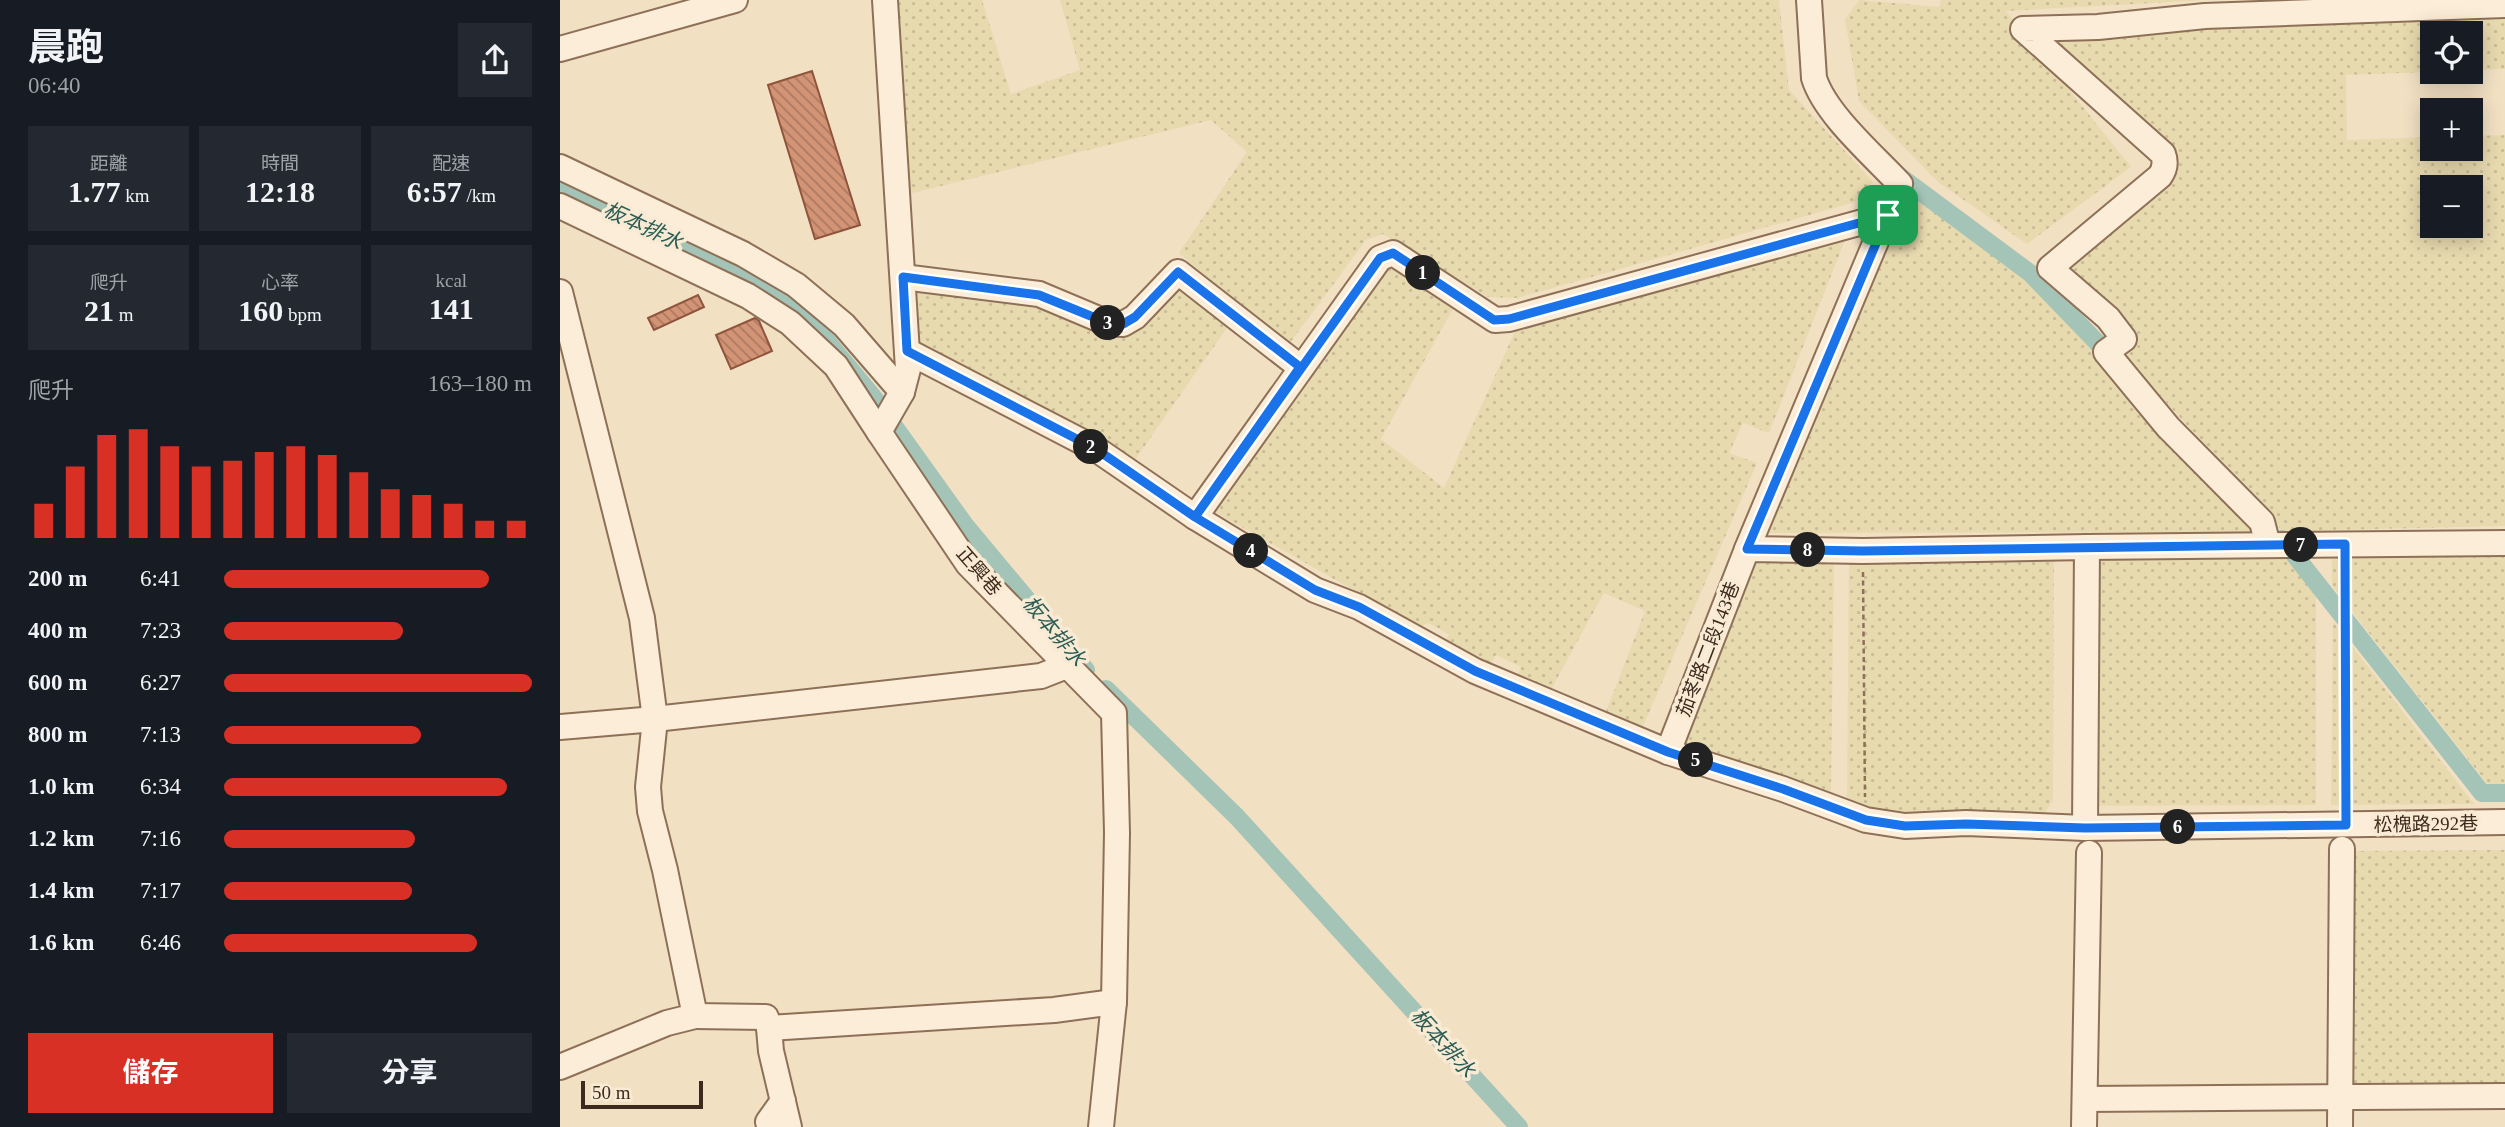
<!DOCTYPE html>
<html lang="zh-TW">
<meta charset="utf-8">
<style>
body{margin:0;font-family:"Times New Roman","Noto Sans TC",serif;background:#242831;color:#f1f3f6;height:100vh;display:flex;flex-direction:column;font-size:26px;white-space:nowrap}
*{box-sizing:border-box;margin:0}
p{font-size:23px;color:#9ea1a6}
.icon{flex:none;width:38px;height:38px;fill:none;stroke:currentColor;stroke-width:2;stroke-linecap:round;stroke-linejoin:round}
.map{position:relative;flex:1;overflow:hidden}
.drawer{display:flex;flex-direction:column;background:#171b24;width:560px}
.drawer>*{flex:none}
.fabs{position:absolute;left:1860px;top:21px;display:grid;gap:14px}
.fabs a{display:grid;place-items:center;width:63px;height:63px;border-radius:0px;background:#171b24;box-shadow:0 4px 18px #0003;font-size:35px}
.scale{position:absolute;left:21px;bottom:18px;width:122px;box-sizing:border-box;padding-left:7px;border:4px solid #3c2a1d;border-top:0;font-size:19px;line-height:24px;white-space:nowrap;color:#3c2a1d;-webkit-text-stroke:5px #f8ead3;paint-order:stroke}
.pin{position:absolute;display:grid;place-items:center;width:60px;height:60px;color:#fff;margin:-30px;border-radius:14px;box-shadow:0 4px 10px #0006}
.km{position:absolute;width:35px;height:35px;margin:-18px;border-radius:50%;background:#222;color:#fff;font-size:19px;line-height:35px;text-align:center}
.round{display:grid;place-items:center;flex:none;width:74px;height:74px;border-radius:0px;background:#242831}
.summary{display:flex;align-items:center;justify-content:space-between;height:119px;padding:0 28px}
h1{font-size:38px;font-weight:700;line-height:52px}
.figures{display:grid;grid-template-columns:repeat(3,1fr);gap:10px;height:119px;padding:7px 28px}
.figures div{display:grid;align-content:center;border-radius:0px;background:#242831;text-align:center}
.figures b{font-size:30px;font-weight:700}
.figures small{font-size:19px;font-weight:400}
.figures p{font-size:19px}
.chart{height:196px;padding:14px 28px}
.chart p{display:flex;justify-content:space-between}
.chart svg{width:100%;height:126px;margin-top:7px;stroke:#d93025;stroke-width:6}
.button{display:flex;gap:14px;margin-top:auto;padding:14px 28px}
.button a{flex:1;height:80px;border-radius:0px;background:#d93025;color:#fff;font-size:28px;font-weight:700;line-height:80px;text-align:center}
.button a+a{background:#242831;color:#f1f3f6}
ul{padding:0 28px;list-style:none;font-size:23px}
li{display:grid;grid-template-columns:112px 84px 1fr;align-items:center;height:52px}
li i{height:18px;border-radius:9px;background:#d93025}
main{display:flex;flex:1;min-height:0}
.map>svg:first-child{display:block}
.farmland{fill:url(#farmland-dots);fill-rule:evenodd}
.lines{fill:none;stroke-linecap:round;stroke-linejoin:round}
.canal{stroke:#a5c4b8;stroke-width:18}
.building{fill:url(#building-back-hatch);stroke:#8f553c;stroke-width:2}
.minor-casing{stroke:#8e7058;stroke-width:28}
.path{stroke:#8e7058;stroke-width:2.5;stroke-dasharray:5 3.5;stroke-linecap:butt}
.minor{stroke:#fbedd7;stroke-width:24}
.route-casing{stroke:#fff;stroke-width:14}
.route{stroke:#1a73e8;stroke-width:9}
.labels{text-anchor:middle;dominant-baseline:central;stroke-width:7;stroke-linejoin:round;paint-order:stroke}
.street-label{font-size:19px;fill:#3c2a1d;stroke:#f8ead3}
.water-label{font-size:21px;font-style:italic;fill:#2b5d56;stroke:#f8ead3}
</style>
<main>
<section class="drawer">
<div class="summary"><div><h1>晨跑</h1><p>06:40</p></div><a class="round"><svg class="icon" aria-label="share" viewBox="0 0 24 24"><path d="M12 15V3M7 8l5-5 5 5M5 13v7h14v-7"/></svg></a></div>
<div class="figures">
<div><p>距離</p><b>1.77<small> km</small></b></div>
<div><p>時間</p><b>12:18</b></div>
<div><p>配速</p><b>6:57<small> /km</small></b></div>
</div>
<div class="figures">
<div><p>爬升</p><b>21<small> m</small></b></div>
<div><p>心率</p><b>160<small> bpm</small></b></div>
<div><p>kcal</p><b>141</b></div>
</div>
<div class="chart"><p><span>爬升</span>163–180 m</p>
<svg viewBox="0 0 160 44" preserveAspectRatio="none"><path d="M5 44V32M15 44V19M25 44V8M35 44V6M45 44V12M55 44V19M65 44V17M75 44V14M85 44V12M95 44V15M105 44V21M115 44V27M125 44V29M135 44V32M145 44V38M155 44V38"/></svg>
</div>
<ul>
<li><b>200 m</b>6:41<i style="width:86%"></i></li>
<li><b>400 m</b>7:23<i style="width:58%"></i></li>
<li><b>600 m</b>6:27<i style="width:100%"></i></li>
<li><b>800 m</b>7:13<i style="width:64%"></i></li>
<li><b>1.0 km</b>6:34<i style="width:92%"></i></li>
<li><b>1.2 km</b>7:16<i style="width:62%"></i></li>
<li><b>1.4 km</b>7:17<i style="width:61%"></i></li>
<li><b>1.6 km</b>6:46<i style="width:82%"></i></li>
</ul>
<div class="button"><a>儲存</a><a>分享</a></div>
</section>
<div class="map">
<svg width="1945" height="1127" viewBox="0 0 1945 1127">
<defs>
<pattern id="farmland-dots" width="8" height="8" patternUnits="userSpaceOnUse" patternTransform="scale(1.75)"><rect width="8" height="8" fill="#e8daaf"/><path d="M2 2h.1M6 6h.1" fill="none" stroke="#c8bb96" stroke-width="1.8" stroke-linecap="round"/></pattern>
<pattern id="building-back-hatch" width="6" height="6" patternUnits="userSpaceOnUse" patternTransform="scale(1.75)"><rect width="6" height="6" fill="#d39476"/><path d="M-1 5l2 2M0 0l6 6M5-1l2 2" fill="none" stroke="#ac7960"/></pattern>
</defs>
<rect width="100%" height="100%" fill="#f2e0c3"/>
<g class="farmland">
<polygon points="323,0 422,0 451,94 520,70 500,0 1219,0 1229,90 1313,182 1295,202 958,298 928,297 823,234 806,240 727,347 619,253 687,152 651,120 348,194"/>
<polygon points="1299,0 1379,7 1381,0 1648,0 1446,11 1571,167 1467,244 1378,182 1299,101 1285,19"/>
<path d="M1945 4V69L1911 70V33H1872V72L1786 75 1787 140 1872 137V149H1911V136L1945 135V526L1722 531 1553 343 1493 258 1615 158 1470 27ZM1872 187H1911V226H1872Z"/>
<polygon points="1333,182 1479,273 1529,326 1541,357 1696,532 1192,533"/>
<polygon points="1291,225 1209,433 1183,423 1169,453 1197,463 1081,731 1045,714 1085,611 1044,593 989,693 955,679 961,667 936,655 929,667 885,642 889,634 868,623 859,627 639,503 825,257 894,307 821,439 884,488 962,316"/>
<polygon points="348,278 471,295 560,334 614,287 669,325 570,467 350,340"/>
<polygon points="1514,546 1719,550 1756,595 1756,805 1513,806"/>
<polygon points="1772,549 1945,549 1945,786 1929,786 1772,586"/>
<polygon points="1289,550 1494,550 1493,800 1485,813 1328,814 1287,800"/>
<polygon points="1274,552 1271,795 1104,740 1179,554"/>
<polygon points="1773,621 1914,804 1771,805"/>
<polygon points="1945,850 1945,1087 1790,1087 1790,851"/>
</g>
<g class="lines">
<g class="canal">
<polyline points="1334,172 1470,273 1554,360"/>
<polyline points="0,187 194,279 248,318 314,398 405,525 526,670"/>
<polyline points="1722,539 1922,793 1945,793"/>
<polyline points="546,689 677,817 959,1127"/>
</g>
</g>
<g class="building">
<polygon points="252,71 300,225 255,239 208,85"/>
<polygon points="138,295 144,307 94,330 88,318"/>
<polygon points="195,318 199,321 212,351 171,369 156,335"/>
</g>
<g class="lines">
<g class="minor-casing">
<g id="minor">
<polyline points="325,0 348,369 342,392 319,432 408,564 554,713 557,833 554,1002 541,1127"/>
<polyline points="0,49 175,0"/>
<polyline points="0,167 183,254 236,285 284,325 342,392"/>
<polyline points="0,206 188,296 230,323 276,366 319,432"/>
<polyline points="343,277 479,294 548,323 563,324 575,317 618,272 740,367"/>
<polyline points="0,292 82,618 95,719 88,787 90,811 105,870 135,1016 107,1023 0,1067"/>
<polyline points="347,351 536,449 635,517 755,590 799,607 915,671 1108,752 1223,789 1306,820 1345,826 1406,823 1525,828 1945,822"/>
<polyline points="635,517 820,258 833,253 935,320 949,319 1328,215"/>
<path d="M1708 545 1702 522 1608 427 1546 352 1564 339 1548 318 1490 268 1600 176C1605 169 1606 162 1603 154L1463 29 1538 27 1645 16 1945 5"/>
<path d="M1187 549 1340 184C1314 156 1265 114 1254 78L1249 0"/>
<polyline points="0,727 95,719 481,676 509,665"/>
<polyline points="1108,752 1187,549 1303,551 1527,547 1945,543"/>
<polyline points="1525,828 1527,547"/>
<polyline points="135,1016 206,1017 209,1028 494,1010 554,1002"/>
<polyline points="209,1028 211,1051 229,1127"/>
<polyline points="1525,1099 1945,1096"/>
<polyline points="210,1127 208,1122 223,1101"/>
<polyline points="1524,1127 1529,853"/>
<polyline points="1780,1127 1782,849"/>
</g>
</g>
<g class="path">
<polyline points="1785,565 1786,804"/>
<polyline points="1303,572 1305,797"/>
</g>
<use href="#minor" class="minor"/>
</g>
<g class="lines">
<g class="route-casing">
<polyline id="route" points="1328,215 949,319 934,320 833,253 820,258 635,517 536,449 347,351 343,277 479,295 548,323 563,324 575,317 618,272 740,367 635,517 755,590 799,607 915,671 1108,752 1223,789 1306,820 1345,826 1406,824 1525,828 1786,825 1785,544 1303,551 1187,549 1328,215"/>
</g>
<use href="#route" class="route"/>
</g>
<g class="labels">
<g class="street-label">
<text transform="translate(419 571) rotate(49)">正興巷</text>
<text transform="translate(1148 649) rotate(-69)">茄苳路二段143巷</text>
<text transform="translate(1866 824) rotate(-1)">松槐路292巷</text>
</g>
<g class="water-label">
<text transform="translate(83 226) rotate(25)">板本排水</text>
<text transform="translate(494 631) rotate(50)">板本排水</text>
<text transform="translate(883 1043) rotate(48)">板本排水</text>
</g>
</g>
</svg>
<div class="fabs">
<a><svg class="icon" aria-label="locate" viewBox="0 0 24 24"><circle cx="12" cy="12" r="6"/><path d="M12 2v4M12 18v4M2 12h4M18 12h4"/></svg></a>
<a>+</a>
<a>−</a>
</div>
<div class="scale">50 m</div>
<div class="pin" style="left:1328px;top:215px;background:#1e9e55"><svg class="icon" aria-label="arrive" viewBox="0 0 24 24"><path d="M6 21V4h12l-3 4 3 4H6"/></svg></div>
<b class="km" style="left:863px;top:273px">1</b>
<b class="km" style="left:531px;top:447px">2</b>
<b class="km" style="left:548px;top:323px">3</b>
<b class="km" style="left:691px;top:551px">4</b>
<b class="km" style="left:1136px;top:760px">5</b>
<b class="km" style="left:1618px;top:827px">6</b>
<b class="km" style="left:1741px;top:545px">7</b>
<b class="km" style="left:1248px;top:550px">8</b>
</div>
</main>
